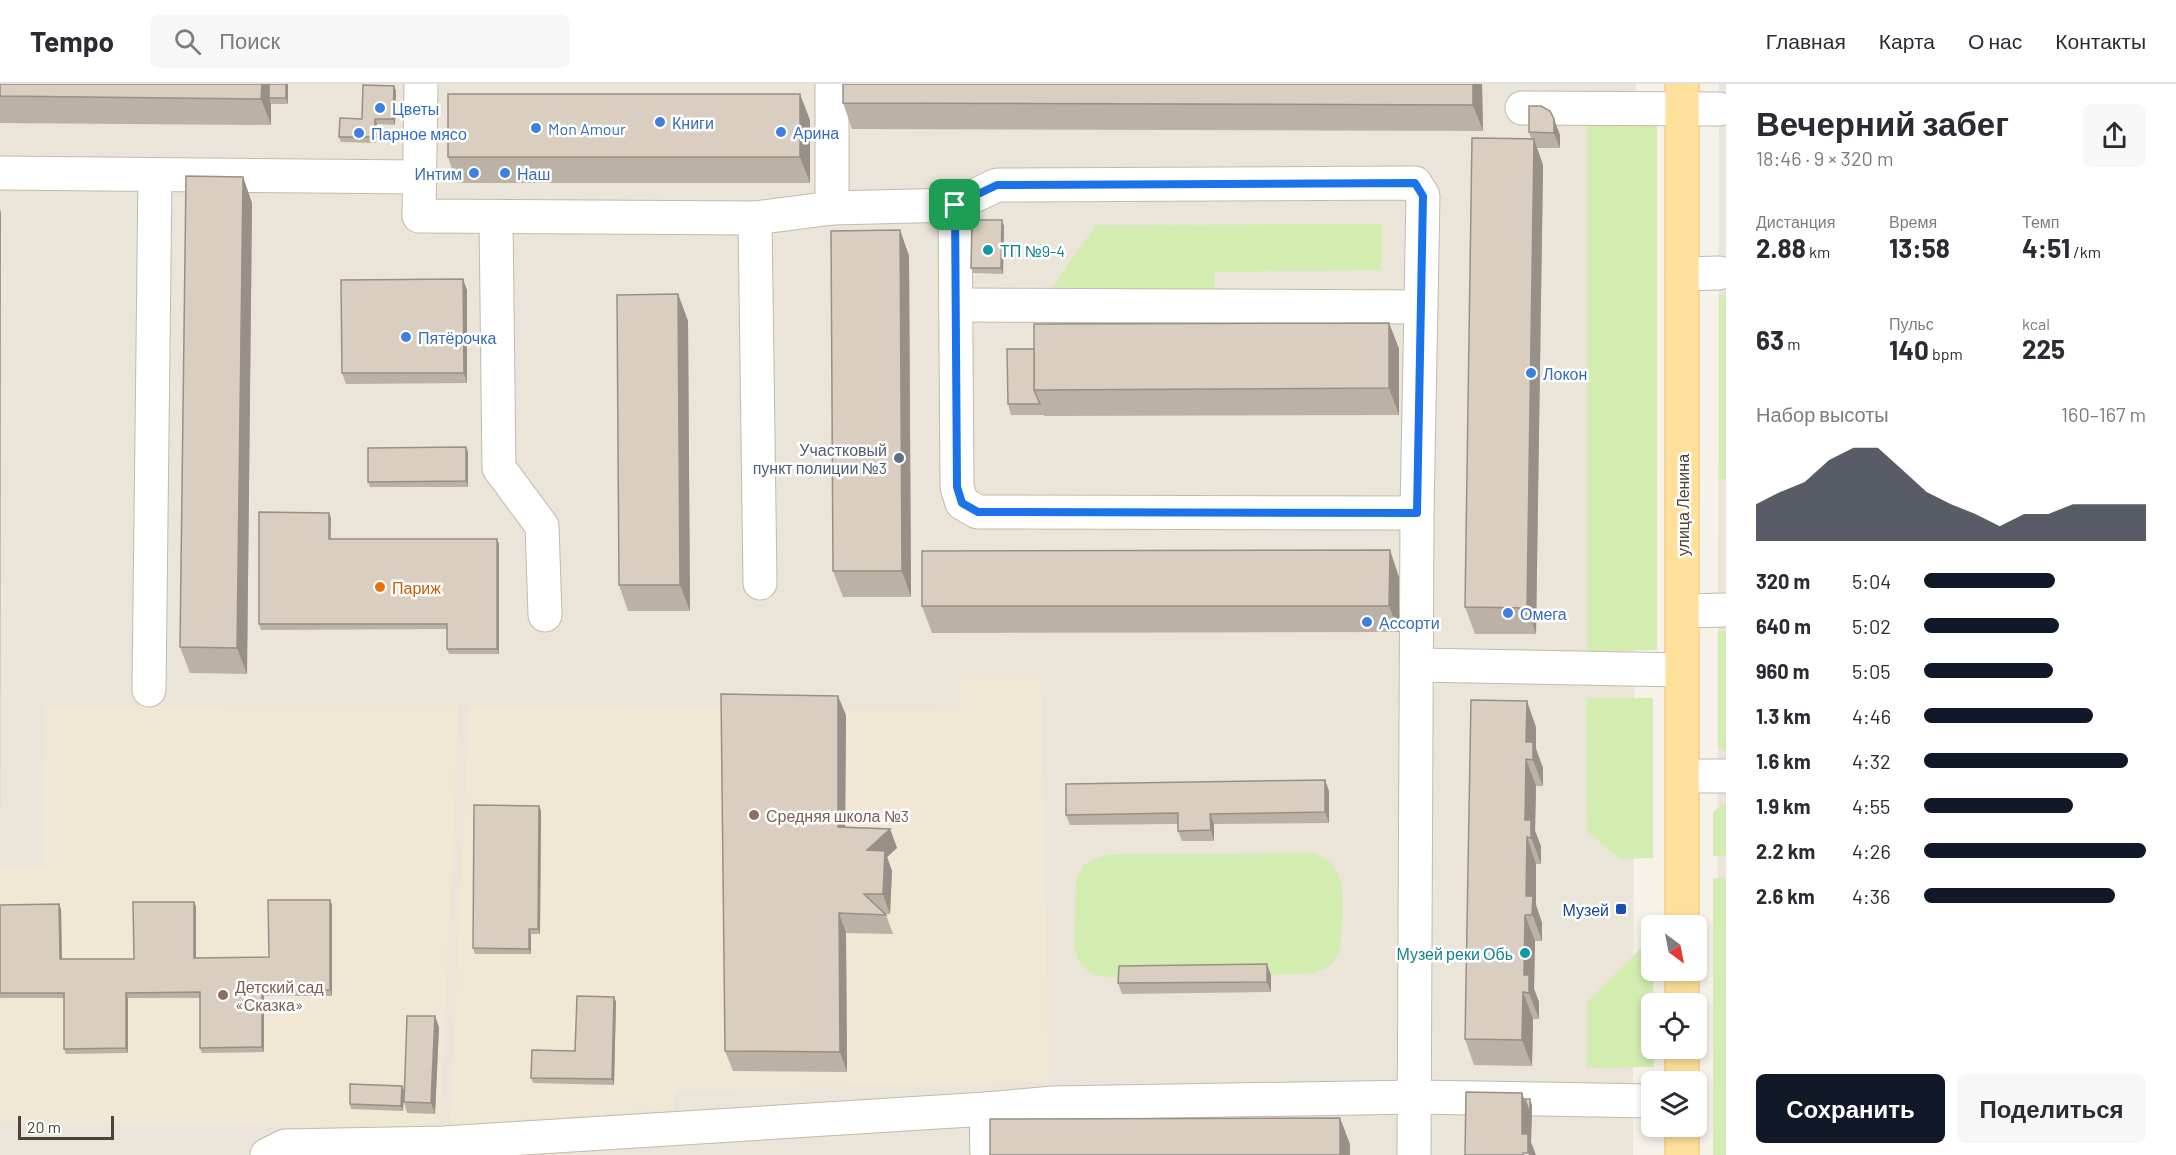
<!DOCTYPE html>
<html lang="ru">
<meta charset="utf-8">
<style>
body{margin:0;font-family:Barlow,sans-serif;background:#f7f7f7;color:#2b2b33;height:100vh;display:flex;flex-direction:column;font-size:22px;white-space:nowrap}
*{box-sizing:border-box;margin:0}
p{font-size:20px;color:#7c7c81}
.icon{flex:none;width:33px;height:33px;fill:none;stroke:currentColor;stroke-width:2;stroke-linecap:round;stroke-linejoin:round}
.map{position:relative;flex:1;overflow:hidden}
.drawer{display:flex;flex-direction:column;background:#fff;width:450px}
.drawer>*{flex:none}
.needle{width:39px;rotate:148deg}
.fabs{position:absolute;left:1641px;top:831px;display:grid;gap:12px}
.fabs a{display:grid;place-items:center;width:66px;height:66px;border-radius:9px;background:#fff;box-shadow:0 3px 9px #0003;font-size:30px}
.scale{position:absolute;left:18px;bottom:15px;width:96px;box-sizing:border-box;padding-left:6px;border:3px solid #4b4337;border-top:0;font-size:16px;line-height:21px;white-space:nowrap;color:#4b4337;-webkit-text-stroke:4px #fff;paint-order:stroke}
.pin{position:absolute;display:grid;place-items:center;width:51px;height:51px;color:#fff;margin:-26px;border-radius:12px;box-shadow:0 3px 9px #0006}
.round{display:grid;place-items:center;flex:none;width:63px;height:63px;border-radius:9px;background:#f7f7f7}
.overview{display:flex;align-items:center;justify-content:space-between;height:102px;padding:0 30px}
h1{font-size:33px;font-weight:700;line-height:45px}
.metrics{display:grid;grid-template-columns:repeat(3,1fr);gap:9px;height:102px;padding:6px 30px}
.metrics div{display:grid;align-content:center}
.metrics b{font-size:26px;font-weight:700}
.metrics small{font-size:16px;font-weight:400}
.metrics p{font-size:16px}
.chart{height:168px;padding:12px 30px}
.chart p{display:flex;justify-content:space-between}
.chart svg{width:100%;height:108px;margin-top:6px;fill:#111827;opacity:.7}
.button{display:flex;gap:12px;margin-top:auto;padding:12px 30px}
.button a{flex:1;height:69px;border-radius:9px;background:#111827;color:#fff;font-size:24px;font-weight:700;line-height:69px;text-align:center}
.button a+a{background:#f7f7f7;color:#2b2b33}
ul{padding:0 30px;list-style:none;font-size:20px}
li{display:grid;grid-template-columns:96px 72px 1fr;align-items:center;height:45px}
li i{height:15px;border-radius:8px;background:#111827}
header{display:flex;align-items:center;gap:36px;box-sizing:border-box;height:84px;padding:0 30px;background:#fff;border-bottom:2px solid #e1e1e2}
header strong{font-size:28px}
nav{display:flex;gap:33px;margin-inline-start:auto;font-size:21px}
.search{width:420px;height:54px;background:#f7f7f7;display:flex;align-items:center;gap:15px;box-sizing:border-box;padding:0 21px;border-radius:9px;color:#7c7c81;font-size:22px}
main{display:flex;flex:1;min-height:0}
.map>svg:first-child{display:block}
.residential{fill:#ebe4d8}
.education{fill:#f0e7d4}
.green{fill:#d3edb1}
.parking{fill:#e8e5e2}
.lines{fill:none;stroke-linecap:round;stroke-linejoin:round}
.minor-casing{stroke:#c3baac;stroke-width:35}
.major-casing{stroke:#edc062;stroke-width:35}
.minor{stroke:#fff;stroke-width:33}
.major{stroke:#ffe09b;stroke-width:33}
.wall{fill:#bbb1a4}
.shaded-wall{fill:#989086}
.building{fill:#d9cebf;stroke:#989086;stroke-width:1.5}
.route-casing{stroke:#fff;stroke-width:12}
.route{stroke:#1a73e8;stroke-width:8}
.shop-dot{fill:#3f7fe0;stroke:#fff;stroke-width:2}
.culture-dot{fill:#0f9aa8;stroke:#fff;stroke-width:2}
.service-dot{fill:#5c6f8a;stroke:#fff;stroke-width:2}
.food-dot{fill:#e8710a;stroke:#fff;stroke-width:2}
.education-dot{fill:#8d6e63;stroke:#fff;stroke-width:2}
.transit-dot{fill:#1a4fb4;stroke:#fff;stroke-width:2}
.labels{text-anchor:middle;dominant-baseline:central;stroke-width:5;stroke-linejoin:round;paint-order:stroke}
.shop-label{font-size:16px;fill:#366cbe;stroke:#fff;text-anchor:start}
.culture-label{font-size:16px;fill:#0d838f;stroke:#fff;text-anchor:start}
.service-label{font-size:16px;fill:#4e5e75;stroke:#fff;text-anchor:end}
.street-label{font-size:16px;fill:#4b4337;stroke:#fff}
.food-label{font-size:16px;fill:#c56008;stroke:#fff;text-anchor:start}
.education-label{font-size:16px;fill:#785e54;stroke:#fff;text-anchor:start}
.transit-label{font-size:16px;fill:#164399;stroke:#fff;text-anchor:end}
</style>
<header>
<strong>Tempo</strong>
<div class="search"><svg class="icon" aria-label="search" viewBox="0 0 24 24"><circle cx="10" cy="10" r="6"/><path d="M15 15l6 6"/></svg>Поиск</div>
<nav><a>Главная</a><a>Карта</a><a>О нас</a><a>Контакты</a></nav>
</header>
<main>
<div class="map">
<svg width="1726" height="1071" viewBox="0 0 1726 1071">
<rect width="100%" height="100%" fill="#f6f2ea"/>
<g class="residential">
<polygon points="0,0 1636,0 1633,1071 0,1071"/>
<polygon points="1719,0 1726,0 1726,1071 1717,1071"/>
</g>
<g class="education">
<polygon points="960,596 1041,596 1049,998 674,1007 674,1025 450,1041 469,621 960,627"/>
<polygon points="459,620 440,1043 0,1039 0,783 44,783 45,622"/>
</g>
<g class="green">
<polygon points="1587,39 1657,39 1657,566 1587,567"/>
<polygon points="1382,140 1382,186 1215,188 1214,213 1044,215 1096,141"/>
<rect x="1719" y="211" width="7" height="184"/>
<polygon points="1718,547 1726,547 1726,669 1718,662"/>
<polygon points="1586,614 1653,614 1653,774 1620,775 1587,747"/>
<polygon points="1726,719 1726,772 1713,772 1713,728"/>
<path d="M1313 769C1354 782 1342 829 1340 863 1335 882 1326 886 1308 890L1103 893 1094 891 1086 885 1078 876 1074 863 1076 796 1084 781 1102 772 1115 770Z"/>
<rect x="1713" y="794" width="13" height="277"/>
<polygon points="1651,854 1654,919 1652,920 1652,964 1654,965 1654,983 1587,984 1587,918"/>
</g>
<rect class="parking" x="1719" y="6" width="7" height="205"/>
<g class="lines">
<g class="minor-casing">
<g id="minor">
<polyline points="421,0 419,132 755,134 832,124 955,121 997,101 1415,99 1423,112 1417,429 1414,1071"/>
<polyline points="1522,24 1719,25"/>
<polyline points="0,89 419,93"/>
<polyline points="955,121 957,403 962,419 978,428 1417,429"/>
<polyline points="832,124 832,0"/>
<polyline points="496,134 499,384 542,442 545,531"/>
<polyline points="755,134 760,499"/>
<polyline points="1682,190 1719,189"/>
<polyline points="956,221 1421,223"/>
<polyline points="1683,527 1726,526"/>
<polyline points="1417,581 1682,586"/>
<polyline points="149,606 155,91"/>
<polyline points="1683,692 1726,692"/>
<polyline points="986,1025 987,1071"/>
<polyline points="267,1071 285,1062 444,1059 986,1025 1053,1019 1415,1013 1652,1017"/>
</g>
</g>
<g class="major-casing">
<g id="major">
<polyline points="1682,0 1682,842"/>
<polyline points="1682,920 1682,886"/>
<polyline points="1682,964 1682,998"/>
<polyline points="1682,1042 1682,1071"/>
</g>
</g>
<use href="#minor" class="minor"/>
<use href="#major" class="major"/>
</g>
<g class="wall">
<polygon points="0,0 288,0 288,20 271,20 271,41 0,39"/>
<polygon points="1482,0 1483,47 852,45 843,19"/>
<polygon points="394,2 396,7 395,41 377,40 376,59 341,58 339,53 362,35"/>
<polygon points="1529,22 1560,51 1560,64 1537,64 1543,81 1536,550 1475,550 1465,523 1531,55 1529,48"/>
<polygon points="810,36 810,99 457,99 448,73"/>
<polygon points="243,93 252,119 247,590 190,589 180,563"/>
<polygon points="1004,142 1003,190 973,189 971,184"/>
<polygon points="900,146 909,172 911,513 843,513 833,487"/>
<polygon points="467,206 467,299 346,300 342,289"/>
<polygon points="678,210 688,237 690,527 628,527 619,501"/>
<polygon points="1389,239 1399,265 1399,331 1044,332 1044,331 1011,331 1008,320 1034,265"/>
<polygon points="466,363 468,368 468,403 370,403 368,398"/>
<polygon points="331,434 331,455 497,455 499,460 499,570 449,570 447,565 447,545 261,546 259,540"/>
<polygon points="1399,493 1399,548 932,549 922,522"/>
<polygon points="1471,616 1536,643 1536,665 1543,684 1543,702 1536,702 1535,747 1541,762 1541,780 1536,780 1536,821 1542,839 1542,857 1535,857 1534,905 1539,918 1539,935 1533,935 1532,982 1474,981 1465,955"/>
<polygon points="846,631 845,743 890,745 897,764 887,773 892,787 890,830 885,830 886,831 893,850 846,849 847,988 733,987 725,967"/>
<polygon points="1325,696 1329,707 1329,739 1214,740 1214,757 1182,757 1178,747 1178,740 1070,741 1066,731"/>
<polygon points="539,722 541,727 540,850 531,850 531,870 475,870 473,864"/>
<polygon points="330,816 332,821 332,912 264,912 264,968 202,969 200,964 200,914 128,914 128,969 66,970 64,965 64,914 0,914 0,821 61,825 62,875 134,875 194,818 196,823 196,874 269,873"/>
<polygon points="1271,891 1271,908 1122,910 1118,899"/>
<polygon points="614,913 616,918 614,1001 533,999 531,994 575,967"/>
<polygon points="439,943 435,1030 407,1029 404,1018"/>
<polygon points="402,1002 404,1007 403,1027 351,1025 350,1020"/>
</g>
<g class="shaded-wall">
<polygon points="262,0 271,0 269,14 271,20 271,41 261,15"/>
<polygon points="286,0 288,0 288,20 286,14"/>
<polygon points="1473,0 1482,0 1483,47 1473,21"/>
<polygon points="394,2 396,7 395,41 393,35"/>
<polygon points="800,10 810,36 810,99 800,73"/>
<polygon points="375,35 377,40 376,59 374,53"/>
<polygon points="1554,35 1560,51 1560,64 1554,49"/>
<polygon points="1534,55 1543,81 1536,550 1527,524"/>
<polygon points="243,93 252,119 247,590 237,564"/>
<polygon points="0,125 1,129 0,743"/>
<polygon points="1002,136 1004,142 1003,190 1001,184"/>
<polygon points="900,146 909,172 911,513 902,487"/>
<polygon points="463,195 467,206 467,299 464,289"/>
<polygon points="678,210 688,237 690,527 680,501"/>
<polygon points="1389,239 1399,265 1399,331 1389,304"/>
<polygon points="466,363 468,368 468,403 466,397"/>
<polygon points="329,429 331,434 330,460 329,455"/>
<polygon points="497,455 499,460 499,570 497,565"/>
<polygon points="1390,466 1399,493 1399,548 1389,522"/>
<polygon points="838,612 846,631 845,763 838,743"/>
<polygon points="1527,617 1536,643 1536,665 1543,684 1543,702 1526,658"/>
<polygon points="1526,675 1536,702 1535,747 1541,762 1541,780 1525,736"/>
<polygon points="1325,696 1329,707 1329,739 1325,728"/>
<polygon points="539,722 541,727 540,850 538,845"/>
<polygon points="1210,730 1214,740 1214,757 1211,746"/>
<polygon points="890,745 897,764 887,773 892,787 890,830 867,766"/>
<polygon points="1527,753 1536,780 1536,821 1542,839 1542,857 1526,812"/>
<polygon points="330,816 332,821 332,912 330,906"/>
<polygon points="194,818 196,823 196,879 194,874"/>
<polygon points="59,820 61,825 62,881 60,875"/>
<polygon points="839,829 846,849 847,988 840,968"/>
<polygon points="1525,831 1535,857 1534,905 1539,918 1539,935 1529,909 1524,891"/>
<polygon points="529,845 531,850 531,870 529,865"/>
<polygon points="1267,880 1271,891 1271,908 1267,898"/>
<polygon points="262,907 264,912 264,968 262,963"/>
<polygon points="1523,908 1533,935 1532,982 1522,956"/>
<polygon points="126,909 128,914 128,969 126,964"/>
<polygon points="614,913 616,918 614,1001 612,995"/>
<polygon points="435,932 439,943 435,1030 431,1019"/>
<polygon points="402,1002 404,1007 403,1027 401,1022"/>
<polygon points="1522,1009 1532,1035 1531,1058 1536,1071 1529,1071 1522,1050"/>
<polygon points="1530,1015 1532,1021 1532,1035 1530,1030"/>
<polygon points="1340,1034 1350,1060 1350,1071 1340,1071"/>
</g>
<g class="building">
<polygon points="0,0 262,0 261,15 0,12"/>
<rect x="269" y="0" width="17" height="14"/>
<polygon points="843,0 1473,0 1473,21 843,19"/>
<polygon points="363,1 394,2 393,35 375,35 374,53 339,53 340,34 362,35"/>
<rect x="448" y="10" width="352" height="63"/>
<polygon points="1529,22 1541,22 1550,27 1554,35 1554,49 1529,48"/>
<polygon points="1472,54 1534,55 1527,524 1465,523"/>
<polygon points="186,92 243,93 237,564 180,563"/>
<polygon points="972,136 1002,136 1001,184 971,184"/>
<polygon points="900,146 902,487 833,487 831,147"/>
<polygon points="463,195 464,289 342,289 341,196"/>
<polygon points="678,210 680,501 619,501 617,211"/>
<polygon points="1389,239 1389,304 1034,306 1034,240"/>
<polygon points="1007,265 1034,265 1034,306 1040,320 1008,320"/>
<polygon points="466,363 466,397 368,398 368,364"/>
<polygon points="259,428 329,429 329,455 497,455 497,565 447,565 447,540 259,540"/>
<polygon points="1390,466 1389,522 922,522 922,467"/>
<polygon points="721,610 838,612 838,743 890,745 867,766 885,767 883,810 864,810 886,831 839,829 840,968 725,967"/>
<polygon points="1471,616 1527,617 1526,658 1533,658 1533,676 1526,675 1525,736 1531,736 1531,754 1527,753 1526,812 1533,812 1532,831 1525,831 1524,891 1529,891 1529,909 1523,908 1522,956 1465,955"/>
<polygon points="1325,696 1325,728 1210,730 1211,746 1178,747 1178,729 1066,731 1066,700"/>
<polygon points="474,721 539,722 538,845 529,845 529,865 473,864"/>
<polygon points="268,816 330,816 330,906 262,907 262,963 200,964 200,908 126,909 126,964 64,965 64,909 0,909 0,821 59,820 60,875 134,875 133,818 194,818 194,874 269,873"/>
<polygon points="1267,880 1267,898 1118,899 1119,882"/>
<polygon points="577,912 614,913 612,995 531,994 532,966 575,967"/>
<polygon points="407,932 435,932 431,1019 404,1018"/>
<polygon points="350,1000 402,1002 401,1022 350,1020"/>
<polygon points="1466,1008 1522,1009 1522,1050 1528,1050 1528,1069 1523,1069 1523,1071 1465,1071"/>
<polygon points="1525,1015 1530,1015 1530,1030"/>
<polygon points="1340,1034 1340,1071 990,1071 990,1035"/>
</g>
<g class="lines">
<g class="route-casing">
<polygon id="route" points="1415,99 1423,112 1417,429 978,428 962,419 957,403 955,121 997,101"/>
</g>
<use href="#route" class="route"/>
</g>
<g class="shop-dot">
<circle cx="380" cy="24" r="6"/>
<circle cx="660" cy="38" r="6"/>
<circle cx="536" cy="44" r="6"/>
<circle cx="781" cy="48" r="6"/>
<circle cx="359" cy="49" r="6"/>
<circle cx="474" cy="89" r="6"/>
<circle cx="505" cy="89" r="6"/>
<circle cx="406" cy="253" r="6"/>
<circle cx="1531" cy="289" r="6"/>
<circle cx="1508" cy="529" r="6"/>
<circle cx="1367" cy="538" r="6"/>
</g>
<g class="culture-dot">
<circle cx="988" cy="166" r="6"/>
<circle cx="1525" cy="869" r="6"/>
</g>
<circle class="service-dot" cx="899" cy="374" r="6"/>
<circle class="food-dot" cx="380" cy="503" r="6"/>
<g class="education-dot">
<circle cx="754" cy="731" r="6"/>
<circle cx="223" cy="911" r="6"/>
</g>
<rect class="transit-dot" x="1615" y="819" width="12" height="12" rx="3"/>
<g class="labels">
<g class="shop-label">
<text x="392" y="24">Цветы</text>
<text x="672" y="38">Книги</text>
<text x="548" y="44">Mon Amour</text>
<text x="793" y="48">Арина</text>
<text x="371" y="49">Парное мясо</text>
<text x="462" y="89" text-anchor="end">Интим</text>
<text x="517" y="89">Наш</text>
<text x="418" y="253">Пятёрочка</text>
<text x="1543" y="289">Локон</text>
<text x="1520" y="529">Омега</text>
<text x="1379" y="538">Ассорти</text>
</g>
<g class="culture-label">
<text x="1000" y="166">ТП №9-4</text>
<text x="1513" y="869" text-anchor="end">Музей реки Обь</text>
</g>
<g class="service-label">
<text x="887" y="365">Участковый<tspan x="887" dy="18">пункт полиции №3</tspan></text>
</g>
<g class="street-label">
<text transform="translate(1682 421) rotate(-90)">улица Ленина</text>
</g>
<g class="food-label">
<text x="392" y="503">Париж</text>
</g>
<g class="education-label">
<text x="766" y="731">Средняя школа №3</text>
<text x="235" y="902">Детский сад<tspan x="235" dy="18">«Сказка»</tspan></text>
</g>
<g class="transit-label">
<text x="1609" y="825">Музей</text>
</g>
</g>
</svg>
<div class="fabs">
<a><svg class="needle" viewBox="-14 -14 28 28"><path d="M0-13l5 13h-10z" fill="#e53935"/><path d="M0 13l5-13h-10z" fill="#7c7c81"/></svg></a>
<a><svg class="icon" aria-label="locate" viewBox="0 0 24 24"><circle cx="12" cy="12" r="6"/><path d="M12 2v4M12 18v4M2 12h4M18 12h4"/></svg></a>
<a><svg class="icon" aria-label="layers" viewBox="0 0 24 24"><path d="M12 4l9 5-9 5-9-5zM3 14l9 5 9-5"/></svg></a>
</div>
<div class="scale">20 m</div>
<div class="pin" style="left:955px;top:121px;background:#1e9e55"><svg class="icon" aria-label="arrive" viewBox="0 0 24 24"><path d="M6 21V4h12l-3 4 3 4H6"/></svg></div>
</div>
<section class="drawer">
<div class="overview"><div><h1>Вечерний забег</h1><p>18:46 · 9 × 320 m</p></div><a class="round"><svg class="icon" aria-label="share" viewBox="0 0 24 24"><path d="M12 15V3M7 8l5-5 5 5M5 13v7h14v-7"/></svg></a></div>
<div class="metrics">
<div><p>Дистанция</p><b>2.88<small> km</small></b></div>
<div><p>Время</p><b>13:58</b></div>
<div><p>Темп</p><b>4:51<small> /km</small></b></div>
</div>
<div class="metrics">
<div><b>63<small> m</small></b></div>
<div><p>Пульс</p><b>140<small> bpm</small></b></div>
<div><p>kcal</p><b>225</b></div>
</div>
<div class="chart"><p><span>Набор высоты</span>160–167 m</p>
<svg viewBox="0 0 160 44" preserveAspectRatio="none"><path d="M0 44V29L10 24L20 20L30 11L40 6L50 6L60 15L70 24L80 29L90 33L100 38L110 33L120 33L130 29L140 29L150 29L160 29V44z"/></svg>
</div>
<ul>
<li><b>320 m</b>5:04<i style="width:59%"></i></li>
<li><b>640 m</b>5:02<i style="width:61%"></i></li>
<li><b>960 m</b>5:05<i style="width:58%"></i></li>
<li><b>1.3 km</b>4:46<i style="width:76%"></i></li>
<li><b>1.6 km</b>4:32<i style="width:92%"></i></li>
<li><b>1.9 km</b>4:55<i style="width:67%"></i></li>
<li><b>2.2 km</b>4:26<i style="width:100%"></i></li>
<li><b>2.6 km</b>4:36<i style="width:86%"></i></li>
</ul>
<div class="button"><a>Сохранить</a><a>Поделиться</a></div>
</section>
</main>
